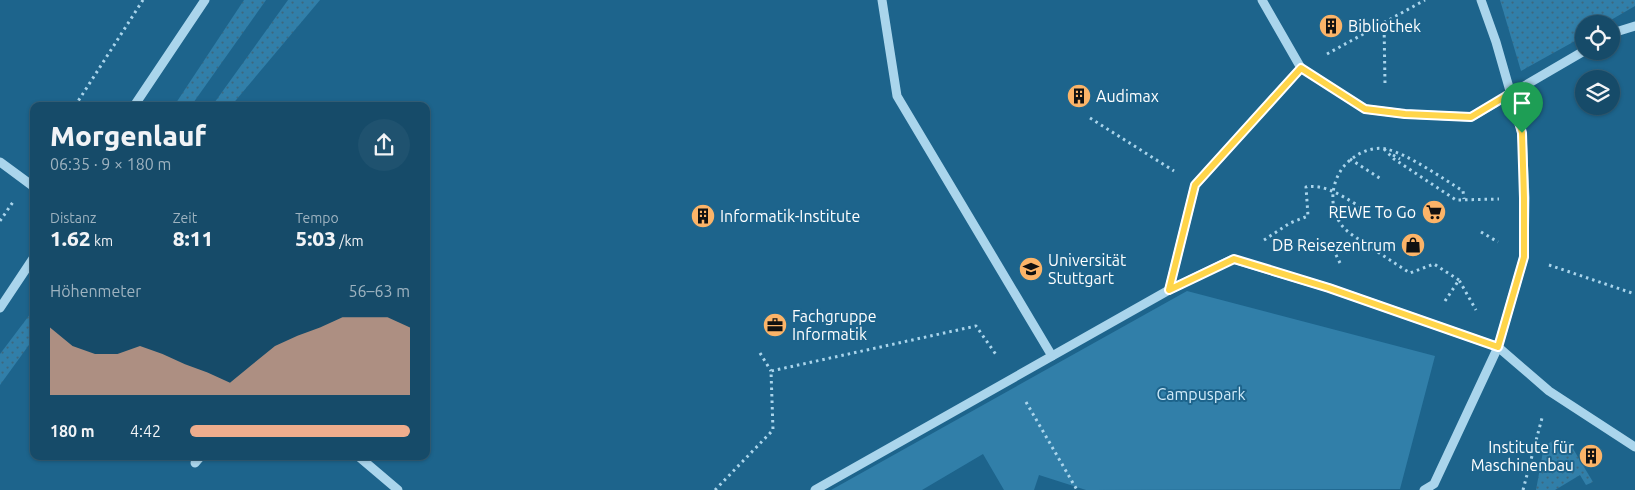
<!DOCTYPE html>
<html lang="de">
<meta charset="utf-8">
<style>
body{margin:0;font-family:Ubuntu,sans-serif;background:#1f526f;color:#f1f3f6;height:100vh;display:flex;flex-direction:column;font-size:19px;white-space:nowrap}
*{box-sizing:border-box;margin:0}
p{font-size:16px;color:#9eb3c0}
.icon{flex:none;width:28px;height:28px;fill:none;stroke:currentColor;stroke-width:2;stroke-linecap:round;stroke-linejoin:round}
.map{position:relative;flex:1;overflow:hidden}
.drawer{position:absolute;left:30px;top:102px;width:400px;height:358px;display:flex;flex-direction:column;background:#164b69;border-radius:10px;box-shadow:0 1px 4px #0004,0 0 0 1px #35637d}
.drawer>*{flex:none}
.buttons{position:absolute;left:1575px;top:15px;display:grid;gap:10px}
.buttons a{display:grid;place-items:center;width:45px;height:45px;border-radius:50%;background:#164b69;box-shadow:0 1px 4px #0004,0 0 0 1px #35637d;font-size:25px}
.pin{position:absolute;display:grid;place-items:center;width:42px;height:42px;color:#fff;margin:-51px -21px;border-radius:50% 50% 50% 0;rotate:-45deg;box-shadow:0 0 5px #0007}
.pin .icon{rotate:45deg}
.round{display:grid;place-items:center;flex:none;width:52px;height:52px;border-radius:26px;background:#1f526f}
.head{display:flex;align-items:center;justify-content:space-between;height:85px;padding:0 20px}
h1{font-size:28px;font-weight:800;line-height:38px}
.metrics{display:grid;grid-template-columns:repeat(3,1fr);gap:8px;height:85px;padding:5px 20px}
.metrics div{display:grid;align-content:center}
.metrics b{font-size:21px;font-weight:800}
.metrics small{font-size:14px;font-weight:400}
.metrics p{font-size:14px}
.chart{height:140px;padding:10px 20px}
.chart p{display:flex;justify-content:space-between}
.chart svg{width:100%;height:90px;margin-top:5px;fill:#eead8d;opacity:.7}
ul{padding:0 20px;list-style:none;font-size:16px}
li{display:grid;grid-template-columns:80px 60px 1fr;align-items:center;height:38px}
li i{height:12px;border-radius:6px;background:#eead8d}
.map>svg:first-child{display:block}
.grass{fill:url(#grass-dots)}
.park{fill:#317fa9}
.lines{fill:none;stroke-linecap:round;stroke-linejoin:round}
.path{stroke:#aad5ec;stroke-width:3;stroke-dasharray:2.5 4;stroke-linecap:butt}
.minor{stroke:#aad5ec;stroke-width:9}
.minor-bridge{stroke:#aad5ec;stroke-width:9}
.route-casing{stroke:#fff;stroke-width:10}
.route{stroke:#ffd54a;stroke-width:6}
.labels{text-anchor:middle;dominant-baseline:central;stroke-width:4;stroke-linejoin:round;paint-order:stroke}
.poi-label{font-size:16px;fill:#fff;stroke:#1d648c;text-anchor:start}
.park-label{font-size:16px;fill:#cfeaf9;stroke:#1d648c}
</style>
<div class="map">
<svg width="1635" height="490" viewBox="0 0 1635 490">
<defs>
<pattern id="grass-dots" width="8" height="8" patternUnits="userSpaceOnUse" patternTransform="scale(1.25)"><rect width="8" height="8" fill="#317fa9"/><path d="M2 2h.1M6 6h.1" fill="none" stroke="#3d687f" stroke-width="1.8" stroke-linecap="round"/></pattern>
</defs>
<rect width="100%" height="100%" fill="#1d648c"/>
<g class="grass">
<polygon points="244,0 266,0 191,106 174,106"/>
<polygon points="288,0 320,0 231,106 212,106"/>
<polygon points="1500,0 1635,0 1635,6 1604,24 1584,24 1584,36 1521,71"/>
<polygon points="34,309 34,338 0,385 0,354"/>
<polygon points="1556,439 1569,442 1593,482 1586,485 1580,475 1555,490 1536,490 1544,446"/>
</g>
<polygon class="park" points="1187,291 1435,356 1400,489 1086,490 1039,475 1034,490 1004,490 983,454 922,490 831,490"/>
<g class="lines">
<g class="path">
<polyline points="1384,22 1385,84"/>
<polyline points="1327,54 1425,0"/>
<polyline points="75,106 143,0"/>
<polyline points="1090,118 1174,171"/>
<polyline points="1384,149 1394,159 1456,200 1499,199"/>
<polyline points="1393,155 1400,159"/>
<polyline points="1350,159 1381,179"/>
<polyline points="0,221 13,202"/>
<polyline points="1481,232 1498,242"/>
<path d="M1264 240 1290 223 1308 216 1306 187C1326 183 1348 200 1364 209"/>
<polyline points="1340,263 1329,241 1347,252"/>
<polyline points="1549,265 1635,294"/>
<path d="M1459 280 1434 264 1410 273C1396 264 1382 255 1369 246 1360 240 1351 235 1344 228 1328 210 1330 182 1345 165 1355 154 1371 146 1386 149 1408 154 1442 178 1463 191L1464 199"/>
<polyline points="1445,301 1459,280 1476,310"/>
<polyline points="760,353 771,371"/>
<polyline points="1026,402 1077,490"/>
<polyline points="715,490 773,430 771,371 976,326 997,356"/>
<polyline points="1523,490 1542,418"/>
</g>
<g class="minor">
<polyline points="882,0 897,96 1052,356"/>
<polyline points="1262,0 1301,68 1365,109"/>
<polyline points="1611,35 1619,31 1635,26"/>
<polyline points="134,106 205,0"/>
<polyline points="1405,114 1471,117 1584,51"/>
<polyline points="0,162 34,187"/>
<polyline points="1169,290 1195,185 1301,68"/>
<polyline points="0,308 34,257"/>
<polyline points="358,456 398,490"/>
<polyline points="195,463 201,456"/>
<polyline points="815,490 1169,290 1233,259 1329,288 1498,347 1549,391 1635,447"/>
<polyline points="1424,490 1434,484 1498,347 1524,257 1525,198 1522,133 1496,42 1481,0"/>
</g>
<polyline class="minor-bridge" points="1365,109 1405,114"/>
</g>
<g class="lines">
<g class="route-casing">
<polygon id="route" points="1301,68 1365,109 1405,114 1471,117 1511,93 1522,133 1524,198 1524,257 1498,347 1329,288 1234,259 1169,290 1195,185"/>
</g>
<use href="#route" class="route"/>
</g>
<defs>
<g id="building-disc" transform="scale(1.25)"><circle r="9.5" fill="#fcb468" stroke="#1d648c"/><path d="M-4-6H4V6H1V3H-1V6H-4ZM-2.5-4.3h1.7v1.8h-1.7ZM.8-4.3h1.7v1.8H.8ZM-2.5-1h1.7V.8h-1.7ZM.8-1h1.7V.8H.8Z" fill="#111"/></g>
<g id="supermarket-disc" transform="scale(1.25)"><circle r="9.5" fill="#fcb468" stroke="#1d648c"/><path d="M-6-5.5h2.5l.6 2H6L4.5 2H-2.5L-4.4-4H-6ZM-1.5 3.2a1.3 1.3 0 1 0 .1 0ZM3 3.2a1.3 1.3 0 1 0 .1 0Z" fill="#111"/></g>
<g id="shop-disc" transform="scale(1.25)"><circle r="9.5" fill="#fcb468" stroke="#1d648c"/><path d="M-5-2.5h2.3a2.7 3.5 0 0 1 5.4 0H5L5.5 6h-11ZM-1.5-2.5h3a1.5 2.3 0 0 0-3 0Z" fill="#111"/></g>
<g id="university-disc" transform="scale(1.25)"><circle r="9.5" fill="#fcb468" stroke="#1d648c"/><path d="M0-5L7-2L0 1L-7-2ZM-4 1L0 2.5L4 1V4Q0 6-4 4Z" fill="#111"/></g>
<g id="office-disc" transform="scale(1.25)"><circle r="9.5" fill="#fcb468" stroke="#1d648c"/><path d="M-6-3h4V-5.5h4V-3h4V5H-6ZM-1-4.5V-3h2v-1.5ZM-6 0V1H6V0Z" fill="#111"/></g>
</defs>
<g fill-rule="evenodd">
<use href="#building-disc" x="1331" y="26"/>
<use href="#building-disc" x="1079" y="96"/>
<use href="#supermarket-disc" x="1434" y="212"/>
<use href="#building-disc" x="703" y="216"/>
<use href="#shop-disc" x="1413" y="245"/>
<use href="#university-disc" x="1031" y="269"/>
<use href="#office-disc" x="775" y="325"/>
<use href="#building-disc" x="1591" y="456"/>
</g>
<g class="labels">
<g class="poi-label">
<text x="1348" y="26">Bibliothek</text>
<text x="1096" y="96">Audimax</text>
<text x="1416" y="212" text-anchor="end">REWE To Go</text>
<text x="720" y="216">Informatik-Institute</text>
<text x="1396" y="245" text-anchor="end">DB Reisezentrum</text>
<text x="1048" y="260">Universität<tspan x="1048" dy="18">Stuttgart</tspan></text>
<text x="792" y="316">Fachgruppe<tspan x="792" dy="18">Informatik</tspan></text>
<text x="1574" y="447" text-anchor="end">Institute für<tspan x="1574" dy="18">Maschinenbau</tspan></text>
</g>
<g class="park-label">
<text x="1201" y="394">Campuspark</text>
</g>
</g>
</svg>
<div class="buttons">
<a><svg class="icon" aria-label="locate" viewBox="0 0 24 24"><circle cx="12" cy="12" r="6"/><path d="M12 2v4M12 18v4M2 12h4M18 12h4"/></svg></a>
<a><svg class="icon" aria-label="layers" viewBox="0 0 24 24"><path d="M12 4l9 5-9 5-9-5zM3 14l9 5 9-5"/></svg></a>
</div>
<div class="pin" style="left:1522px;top:133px;background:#1e9e55"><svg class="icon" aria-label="arrive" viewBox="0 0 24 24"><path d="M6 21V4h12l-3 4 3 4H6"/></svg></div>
<section class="drawer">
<div class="head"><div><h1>Morgenlauf</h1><p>06:35 · 9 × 180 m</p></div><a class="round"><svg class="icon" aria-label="share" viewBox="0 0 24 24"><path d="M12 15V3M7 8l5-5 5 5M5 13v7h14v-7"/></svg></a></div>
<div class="metrics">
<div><p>Distanz</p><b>1.62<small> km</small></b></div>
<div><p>Zeit</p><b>8:11</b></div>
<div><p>Tempo</p><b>5:03<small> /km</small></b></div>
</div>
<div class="chart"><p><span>Höhenmeter</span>56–63 m</p>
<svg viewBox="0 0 160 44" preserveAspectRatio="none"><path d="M0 44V11L10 20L20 24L30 24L40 20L50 24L60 29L70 33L80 38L90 29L100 20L110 15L120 11L130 6L140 6L150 6L160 11V44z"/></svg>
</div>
<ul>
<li><b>180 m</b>4:42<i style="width:100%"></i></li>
</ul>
</section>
</div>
